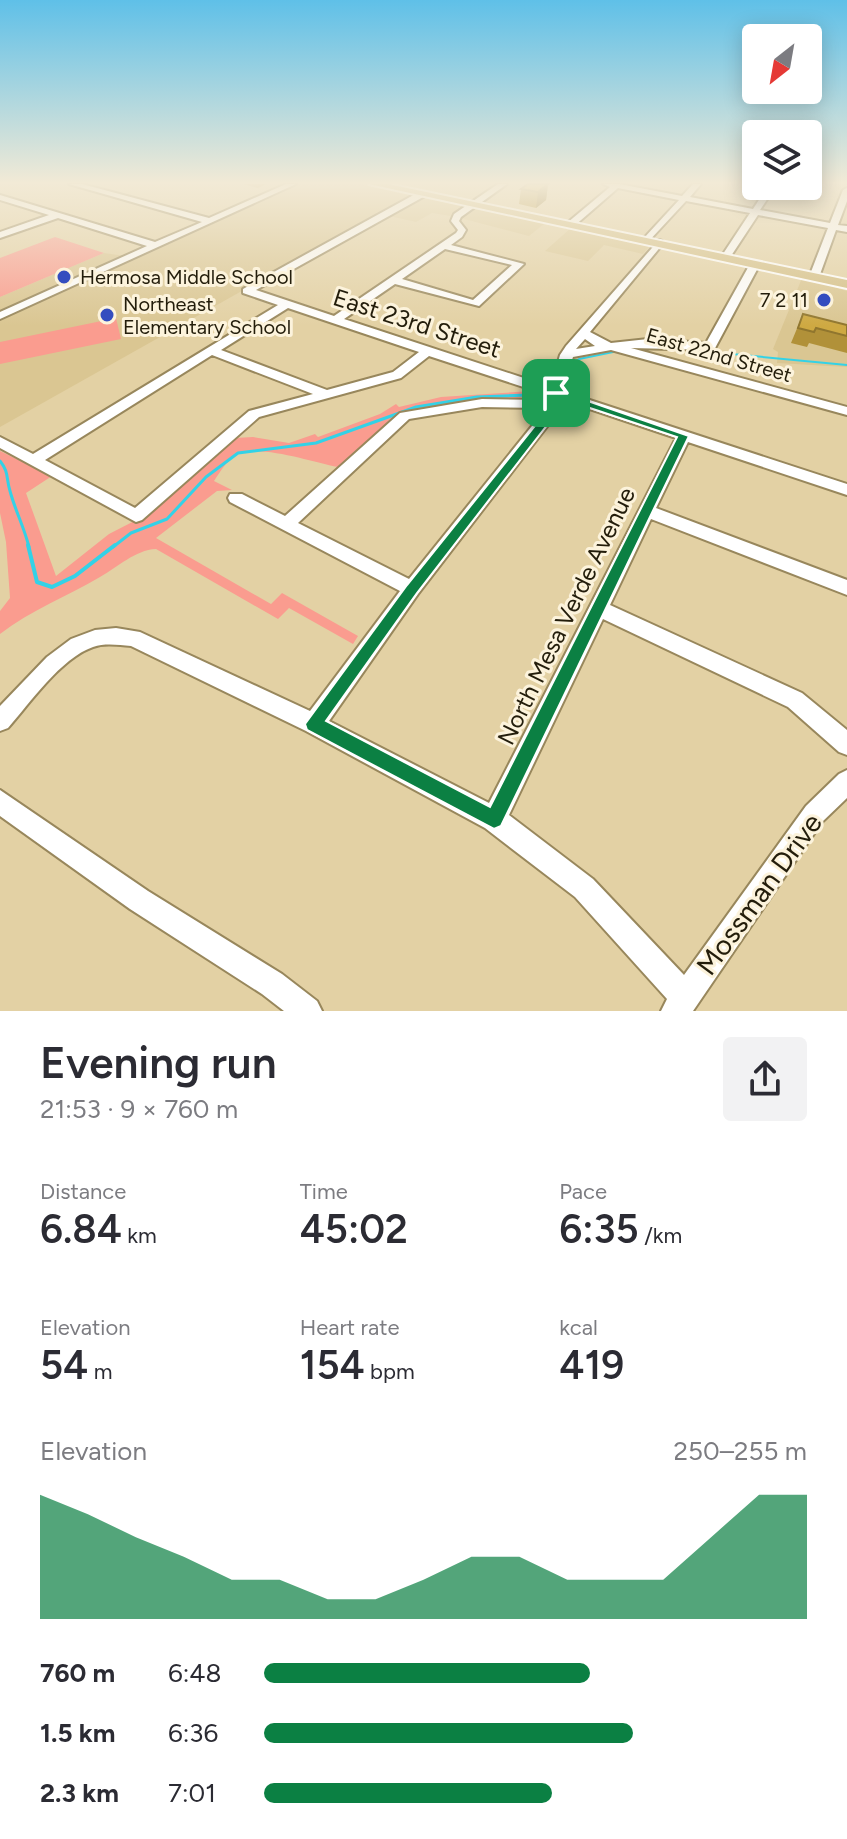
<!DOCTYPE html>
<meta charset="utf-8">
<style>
body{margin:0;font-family:Figtree,sans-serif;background:#f2f2f3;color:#2b2b33;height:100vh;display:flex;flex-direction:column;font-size:30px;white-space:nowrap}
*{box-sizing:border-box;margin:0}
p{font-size:26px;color:#7c7c81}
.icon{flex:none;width:44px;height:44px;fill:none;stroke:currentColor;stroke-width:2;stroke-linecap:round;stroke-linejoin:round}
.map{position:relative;height:1011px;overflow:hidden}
.details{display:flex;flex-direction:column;background:#fff;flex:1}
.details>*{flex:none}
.needle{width:52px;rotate:211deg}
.buttons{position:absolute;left:742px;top:24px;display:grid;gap:16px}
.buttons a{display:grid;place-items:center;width:80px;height:80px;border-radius:8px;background:#fff;box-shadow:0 4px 20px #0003;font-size:40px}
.pin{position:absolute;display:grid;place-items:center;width:68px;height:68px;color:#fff;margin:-34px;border-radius:16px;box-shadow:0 4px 12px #0006}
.round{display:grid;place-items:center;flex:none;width:84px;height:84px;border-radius:8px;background:#f2f2f3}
.summary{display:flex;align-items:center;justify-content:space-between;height:136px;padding:0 40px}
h1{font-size:44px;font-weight:600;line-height:60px}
.figures{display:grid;grid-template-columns:repeat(3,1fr);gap:12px;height:136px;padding:8px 40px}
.figures div{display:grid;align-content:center}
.figures b{font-size:40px;font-weight:600}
.figures small{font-size:22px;font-weight:400}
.figures p{font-size:22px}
.chart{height:224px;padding:16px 40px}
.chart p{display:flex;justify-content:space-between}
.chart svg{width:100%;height:144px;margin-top:8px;fill:#0b8043;opacity:.7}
ul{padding:0 40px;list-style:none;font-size:26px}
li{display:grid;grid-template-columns:128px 96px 1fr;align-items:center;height:60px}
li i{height:20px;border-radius:10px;background:#0b8043}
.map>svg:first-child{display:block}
.built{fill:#dac692}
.green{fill:#fa9c8f}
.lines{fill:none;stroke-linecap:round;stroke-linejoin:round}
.stream-far2{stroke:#33d2e7;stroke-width:2}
.stream-far1{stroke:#33d2e7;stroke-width:3}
.stream{stroke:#33d2e7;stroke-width:4}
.minor-casing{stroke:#98875c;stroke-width:4}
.major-casing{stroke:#fff;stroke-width:4}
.minor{fill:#fff;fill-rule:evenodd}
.major{fill:#d4bf86;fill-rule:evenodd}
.wall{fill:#b19139}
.shaded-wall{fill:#90762e}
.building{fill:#cea942;stroke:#90762e;stroke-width:2}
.route{fill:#0b8043;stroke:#fff;stroke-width:2;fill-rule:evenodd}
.poi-dot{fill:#344dbf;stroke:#fcf3dc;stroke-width:3}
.labels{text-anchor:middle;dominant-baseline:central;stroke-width:6;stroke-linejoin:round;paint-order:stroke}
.far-poi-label{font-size:20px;fill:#231d0b;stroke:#fcf3dc;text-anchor:start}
.far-street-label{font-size:20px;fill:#231d0b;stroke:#fcf3dc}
.street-label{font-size:24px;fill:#231d0b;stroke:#fcf3dc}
.near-street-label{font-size:28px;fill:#231d0b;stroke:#fcf3dc}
</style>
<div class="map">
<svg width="847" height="1011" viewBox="0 0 847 1011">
<rect width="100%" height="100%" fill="#e3d1a4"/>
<g class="built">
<polygon points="297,184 359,184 411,196 0,427 0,320"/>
<polygon points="421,198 460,205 463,207 451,216 432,213 416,222 389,216"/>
<polygon points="479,209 545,223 529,236 460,218 471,210"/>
<polygon points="571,228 643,243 649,247 643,254 604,245 588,261 545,251"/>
<polygon points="104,253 125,256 0,313 0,297"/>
<polygon points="802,278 847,291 847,367 777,363 778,352 773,349"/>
</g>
<g class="green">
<polygon points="55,237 104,253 0,297 0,258"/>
<polygon points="116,318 121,339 0,364 0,342"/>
<path d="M532 391 539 395 402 414 338 467C312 462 266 446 241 453 228 457 221 471 214 481L232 490 217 491 156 538 271 604 282 593 358 636 353 644 289 608 278 619 156 549C135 550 118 567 100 577 66 597 31 610 0 634V611L10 598 6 542 0 513V451L52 476 26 493 56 576 109 534 146 515 235 438 253 437 289 443 315 434 318 437 380 414 396 404 399 407 441 397Z"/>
</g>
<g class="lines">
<g class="stream-far2">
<polyline points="634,349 679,349 847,365"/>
<polyline points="568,366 579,359 618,351"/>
<polyline points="543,385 556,375"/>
<polyline points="532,393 537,390"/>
</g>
<g class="stream-far1">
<path d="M0 461C9 472 6 478 10 491 15 510 24 527 29 547"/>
<polyline points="113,547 131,533 167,519 206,477 238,453 316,443 416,407 477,397 528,395 535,391"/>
</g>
<polyline class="stream" points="28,545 37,582 52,587 75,576 115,545"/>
<g class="minor-casing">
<g id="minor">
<polygon points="69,184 82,184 209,218 286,184 296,184 0,319 0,312 147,246 58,218 0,238 0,232 49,215 0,200 0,195 155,242 202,222"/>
<path d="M498 184H507L461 217 459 221 466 230 462 237 451 245 524 264 479 306 395 284 344 319 551 387 560 355 566 346 659 240 662 241V245L590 332 611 343 648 339 706 343 750 264 758 262 760 264 714 350 631 348 847 407V415L611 350 573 357 562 391 847 484V495L688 442 656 508 847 580V595L651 519 610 605 802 693 847 730V755L839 752 788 707 603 619 509 815 593 879 684 975 806 806 839 774 847 770V798L822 822 693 1011H661L667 999 575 897 485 828 306 731 131 646C118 645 105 643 93 647 61 658 30 703 8 728L0 731V706L47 657 71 639 95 630 116 628 140 632 310 711 400 591 230 502 228 498 230 494H242L285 516 400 413 482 399 546 400 548 395 429 356 401 378 259 417 142 520 136 522 0 448V437L33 454 278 305 243 293V289L419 192H425V196L256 290 334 316 456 233 458 230 451 221 454 214ZM445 249 512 265 473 300 402 279ZM288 308 419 352 393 372 327 390 221 350ZM585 339 595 346 576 349ZM212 355 313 394 249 411 135 508 45 460ZM560 399 676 438 489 803 329 721 418 594 552 420ZM482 407 543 408 540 416 409 579 298 523 409 419Z"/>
<polygon points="603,184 619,184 682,196 693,184 701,184 690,197 753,209 768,186 776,186 760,210 830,223 843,190 847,188 847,201 838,225 847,226 847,232 836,230 819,277 814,280 809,277 828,228 758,215 729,259 726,260 721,257 750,213 686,201 647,243 644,242 644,238 679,200 618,188 573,227 567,227 567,223 610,187"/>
<polygon points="0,790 148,891 282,974 317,1001 322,1011 284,1011 262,994 130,909 0,816"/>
</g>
</g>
<g class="major-casing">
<polygon id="major" points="369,184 388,184 847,280 847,288"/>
</g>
<use href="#minor" class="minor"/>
<use href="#major" class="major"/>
</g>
<g class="wall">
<polygon points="243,184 266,184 258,188"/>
<polygon points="548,184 546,200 536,208 519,204 521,189"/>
<polygon points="803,314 847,325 847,353 809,343 807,347 791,343"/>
</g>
<polygon class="shaded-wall" points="548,184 546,200 536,208 538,192"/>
<g class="building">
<polygon points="528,184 548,184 538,192 521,189"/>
<polygon points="803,314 847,325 847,336 816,328 814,332 798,328"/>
</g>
<linearGradient id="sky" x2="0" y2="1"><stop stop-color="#5fc0e8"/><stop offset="0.56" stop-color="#f2ead6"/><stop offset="1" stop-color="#f2ead6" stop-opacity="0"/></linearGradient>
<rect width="847" height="326" fill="url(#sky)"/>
<path class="route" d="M556 390 689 436 501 826 494 829 307 730 305 724 407 585 542 417 551 393ZM560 398 677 437 490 807 326 721 417 593 551 420Z"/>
<g class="poi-dot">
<circle cx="64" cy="277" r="8"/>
<circle cx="824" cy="300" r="8"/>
<circle cx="107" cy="315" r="8"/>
</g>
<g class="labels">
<g class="far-poi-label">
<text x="80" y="277">Hermosa Middle School</text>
<text x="808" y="300" text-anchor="end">7 2 11</text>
<text x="123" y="304">Northeast<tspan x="123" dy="23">Elementary School</tspan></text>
</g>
<g class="far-street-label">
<text transform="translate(719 355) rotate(16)">East 22nd Street</text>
</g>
<g class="street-label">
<text transform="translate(417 323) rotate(18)">East 23rd Street</text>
<text transform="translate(566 616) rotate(-64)">North Mesa Verde Avenue</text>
</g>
<g class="near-street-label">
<text transform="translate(759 894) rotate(-54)">Mossman Drive</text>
</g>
</g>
</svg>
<div class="buttons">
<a><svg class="needle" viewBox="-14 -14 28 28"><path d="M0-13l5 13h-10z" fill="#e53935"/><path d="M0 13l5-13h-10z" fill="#7c7c81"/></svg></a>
<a><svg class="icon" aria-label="layers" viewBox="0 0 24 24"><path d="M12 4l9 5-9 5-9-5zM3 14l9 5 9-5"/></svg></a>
</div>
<div class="pin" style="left:556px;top:393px;background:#1e9e55"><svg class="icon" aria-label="arrive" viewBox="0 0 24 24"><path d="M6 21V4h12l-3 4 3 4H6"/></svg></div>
</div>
<section class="details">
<div class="summary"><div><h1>Evening run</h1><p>21:53 · 9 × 760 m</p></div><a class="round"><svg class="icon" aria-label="share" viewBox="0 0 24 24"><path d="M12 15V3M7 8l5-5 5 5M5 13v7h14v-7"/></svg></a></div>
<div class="figures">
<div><p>Distance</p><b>6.84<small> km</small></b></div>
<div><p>Time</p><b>45:02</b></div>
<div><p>Pace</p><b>6:35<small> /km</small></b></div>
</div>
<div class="figures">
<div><p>Elevation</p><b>54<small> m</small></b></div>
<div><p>Heart rate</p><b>154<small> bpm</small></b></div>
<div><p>kcal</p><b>419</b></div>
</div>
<div class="chart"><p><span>Elevation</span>250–255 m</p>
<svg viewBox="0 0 160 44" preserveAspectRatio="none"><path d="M0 44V6L10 12L20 19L30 25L40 32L50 32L60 38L70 38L80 32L90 25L100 25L110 32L120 32L130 32L140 19L150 6L160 6V44z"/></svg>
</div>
<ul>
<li><b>760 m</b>6:48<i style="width:60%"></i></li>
<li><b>1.5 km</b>6:36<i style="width:68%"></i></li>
<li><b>2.3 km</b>7:01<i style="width:53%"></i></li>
</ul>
</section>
